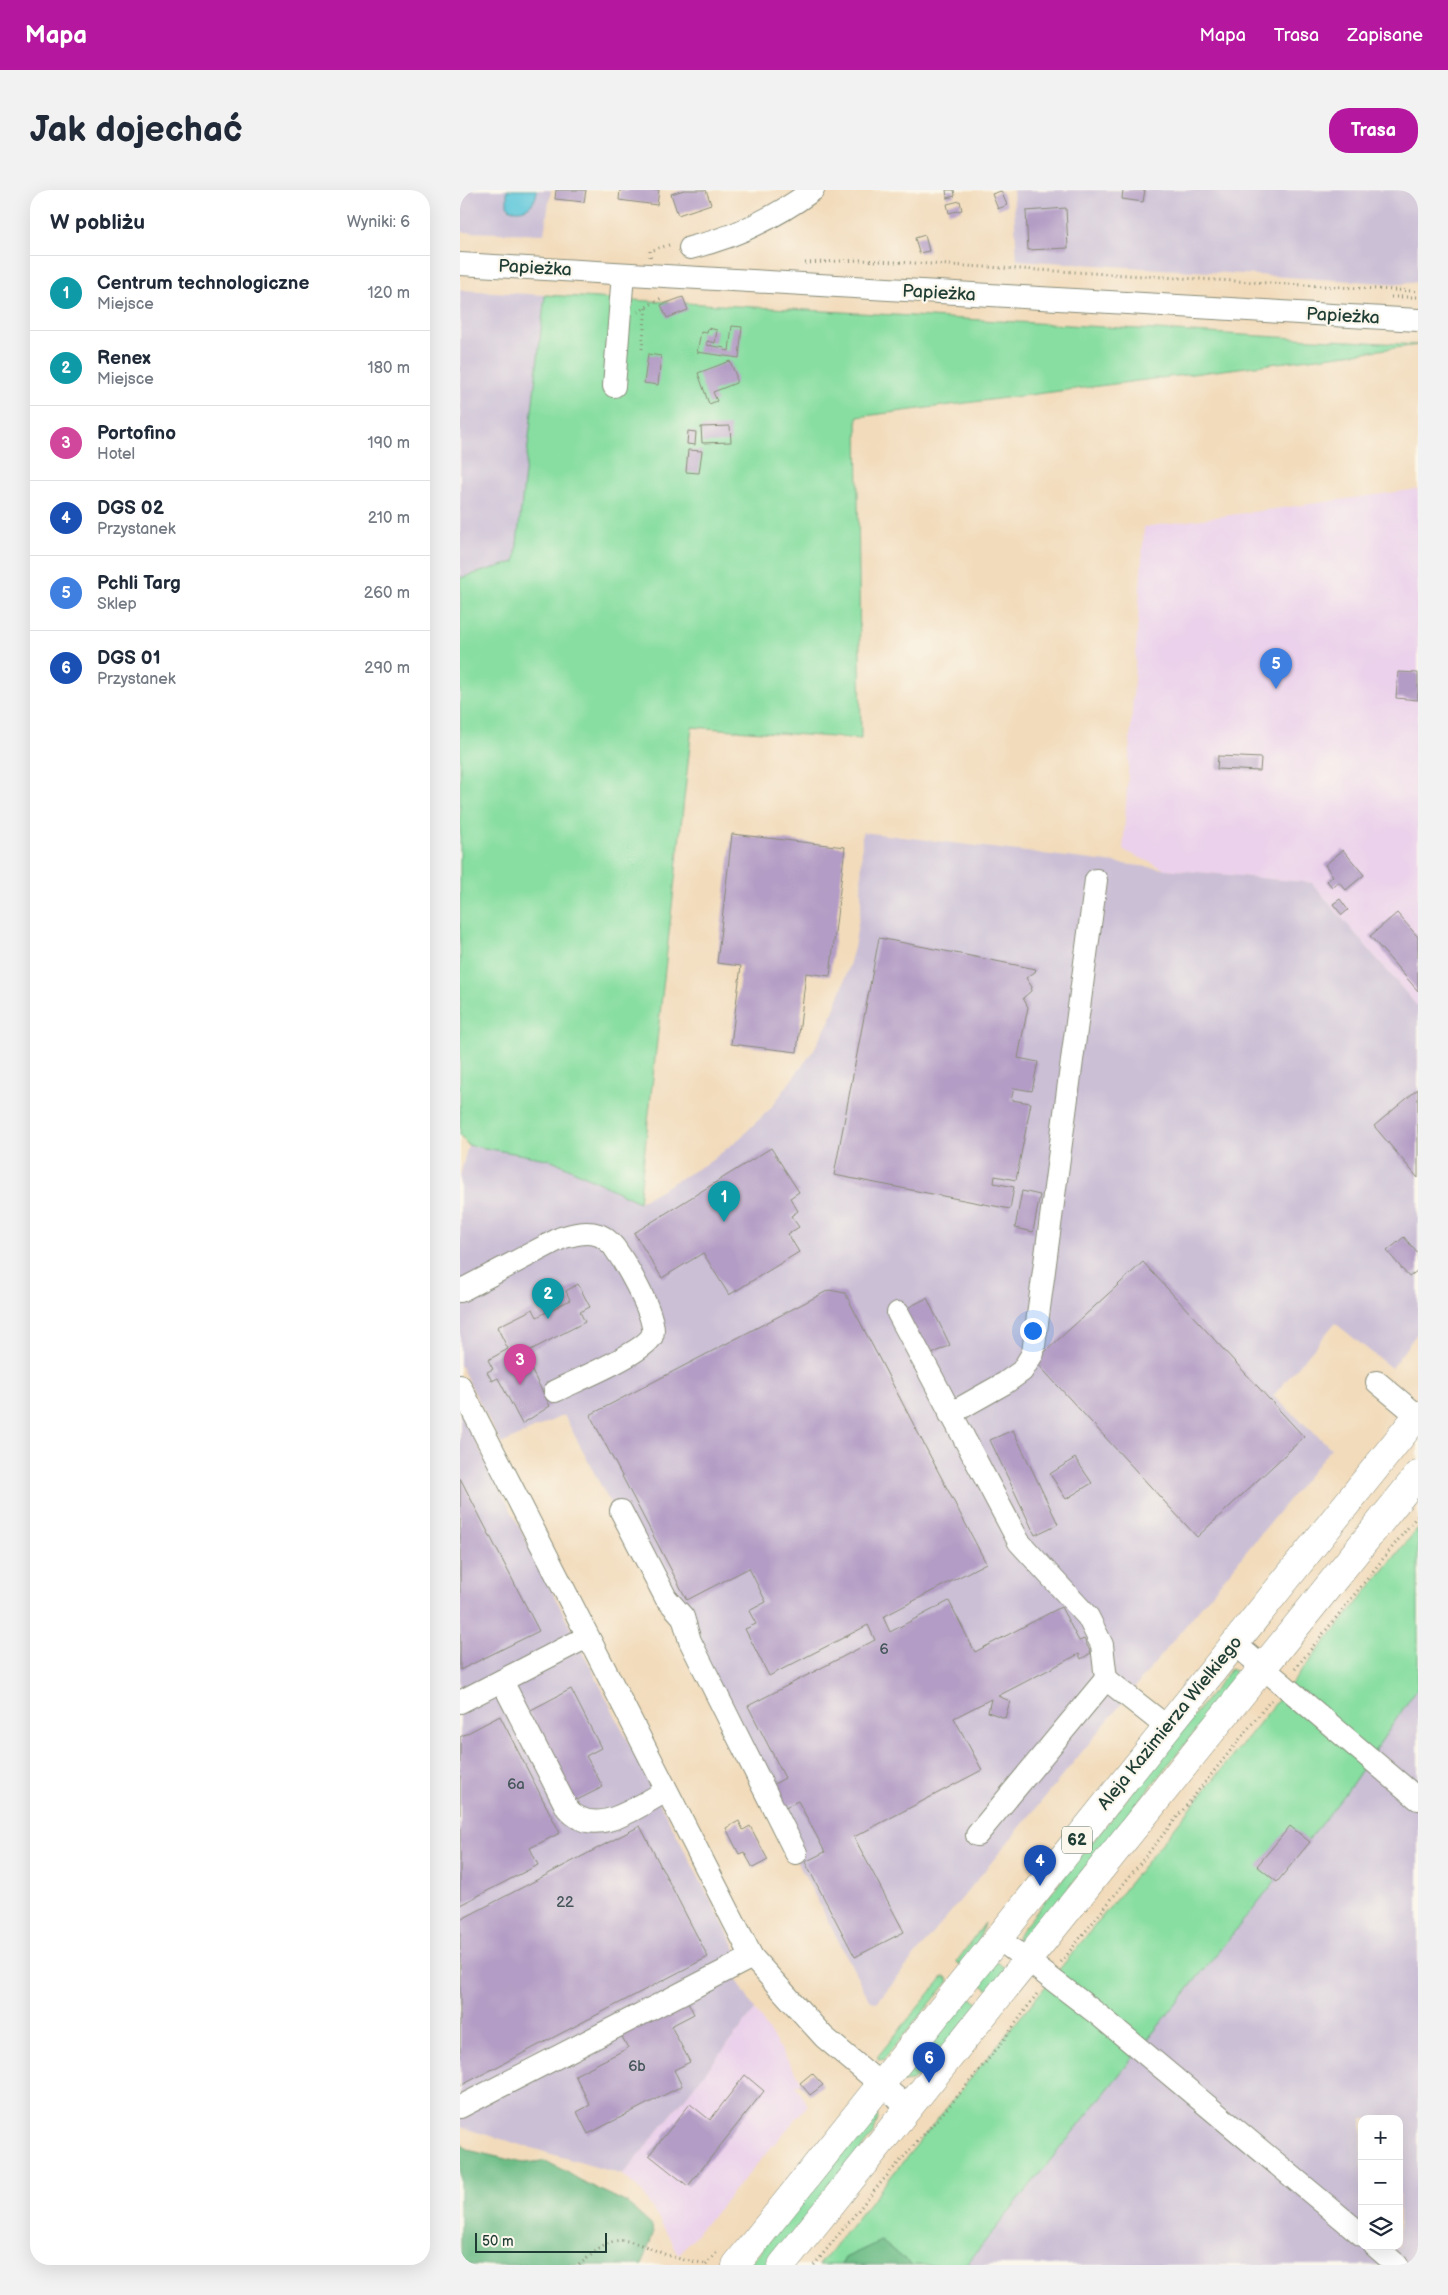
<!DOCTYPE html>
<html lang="pl">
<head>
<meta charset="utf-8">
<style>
  body { margin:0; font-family:"Balsamiq Sans",sans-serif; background:#f2f2f3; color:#1f2937 }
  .controls { position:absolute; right:15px; bottom:15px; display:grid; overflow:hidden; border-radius:10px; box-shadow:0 5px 20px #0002 }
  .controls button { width:45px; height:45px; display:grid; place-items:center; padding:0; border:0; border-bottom:1px solid #e0e1e3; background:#fff; color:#1f2937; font:25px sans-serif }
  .scale { position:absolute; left:15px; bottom:12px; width:132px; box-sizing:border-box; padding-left:5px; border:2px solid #1f3d34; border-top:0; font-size:14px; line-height:18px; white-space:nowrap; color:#1f3d34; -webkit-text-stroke:4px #fbf7ec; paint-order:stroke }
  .you { position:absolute; left:572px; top:1140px; width:18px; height:18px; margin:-12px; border:4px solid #fff; border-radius:50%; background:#1a73e8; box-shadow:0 0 0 8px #1a73e833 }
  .badge { display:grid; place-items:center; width:32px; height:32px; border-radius:50%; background:#b5179e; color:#fff; font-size:16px; font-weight:700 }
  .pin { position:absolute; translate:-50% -41px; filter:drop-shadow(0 1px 2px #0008) }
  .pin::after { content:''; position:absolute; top:26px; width:18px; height:15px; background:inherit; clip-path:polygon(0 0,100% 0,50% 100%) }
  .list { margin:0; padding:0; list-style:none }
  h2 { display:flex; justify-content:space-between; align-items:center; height:65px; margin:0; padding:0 20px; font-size:21px }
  h2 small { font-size:16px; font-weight:400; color:#747a83 }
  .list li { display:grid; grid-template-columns:32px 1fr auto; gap:15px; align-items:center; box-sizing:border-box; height:75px; padding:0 20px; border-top:1px solid #e0e1e3 }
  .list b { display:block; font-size:19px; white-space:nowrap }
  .list p { margin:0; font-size:16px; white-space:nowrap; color:#747a83 }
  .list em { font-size:16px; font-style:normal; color:#747a83 }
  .icon { flex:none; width:28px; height:28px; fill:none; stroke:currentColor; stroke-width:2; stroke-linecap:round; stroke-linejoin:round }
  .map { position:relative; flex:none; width:958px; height:2075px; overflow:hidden; border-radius:20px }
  header { display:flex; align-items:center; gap:30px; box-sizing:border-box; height:70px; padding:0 25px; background:#b5179e; color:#fff }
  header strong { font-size:24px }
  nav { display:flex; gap:28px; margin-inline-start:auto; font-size:18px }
  .intro { display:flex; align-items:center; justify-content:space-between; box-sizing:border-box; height:120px; padding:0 30px }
  h1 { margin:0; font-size:35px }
  .button { padding:12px 22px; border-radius:20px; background:#b5179e; color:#fff; font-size:18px; font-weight:700 }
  main { display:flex; gap:30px; padding:0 30px }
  aside { flex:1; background:#fff; border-radius:20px; box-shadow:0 5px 20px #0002 }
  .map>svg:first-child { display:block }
  .built { fill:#ebd1eb }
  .industrial { fill:#cbbfd5; fill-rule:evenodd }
  .green { fill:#88dea1; stroke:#548e6a }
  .forest { fill:#6ebd87; stroke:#467d5e }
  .water { fill:#5ec7da; stroke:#3e8287 }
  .building { fill:#b39cc5 }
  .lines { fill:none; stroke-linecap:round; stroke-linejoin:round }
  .minor-casing { stroke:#888c78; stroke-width:24 }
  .major-casing { stroke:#888c78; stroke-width:29 }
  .path { stroke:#888c78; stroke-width:3; stroke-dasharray:1 4; stroke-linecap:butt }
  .minor { stroke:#fff; stroke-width:22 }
  .major { stroke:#fff; stroke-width:28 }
  .labels { text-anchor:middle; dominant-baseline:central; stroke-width:4.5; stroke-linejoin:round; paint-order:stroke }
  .number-label { font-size:15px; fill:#445558 }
  .shield { fill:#fbf7ec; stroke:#61756b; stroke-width:1 }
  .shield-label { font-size:16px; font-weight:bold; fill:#1f3d34 }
  .street-label { font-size:18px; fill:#1f3d34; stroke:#fbf7ec }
</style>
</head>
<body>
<header>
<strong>Mapa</strong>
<nav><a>Mapa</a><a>Trasa</a><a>Zapisane</a></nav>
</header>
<div class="intro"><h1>Jak dojechać</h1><a class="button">Trasa</a></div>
<main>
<aside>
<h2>W pobliżu<small>Wyniki: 6</small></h2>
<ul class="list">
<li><span class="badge" style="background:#0f9aa8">1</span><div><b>Centrum technologiczne</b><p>Miejsce</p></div><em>120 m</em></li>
<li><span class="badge" style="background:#0f9aa8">2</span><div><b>Renex</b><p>Miejsce</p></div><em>180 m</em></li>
<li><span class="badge" style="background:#d1479c">3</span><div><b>Portofino</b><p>Hotel</p></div><em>190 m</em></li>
<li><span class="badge" style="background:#1a4fb4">4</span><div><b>DGS 02</b><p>Przystanek</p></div><em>210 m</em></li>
<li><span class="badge" style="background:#3f7fe0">5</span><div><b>Pchli Targ</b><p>Sklep</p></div><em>260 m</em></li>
<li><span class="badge" style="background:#1a4fb4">6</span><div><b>DGS 01</b><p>Przystanek</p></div><em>290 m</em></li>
</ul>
</aside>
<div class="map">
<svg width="958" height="2075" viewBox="0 0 958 2075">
  <rect width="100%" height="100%" fill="#fbf7ec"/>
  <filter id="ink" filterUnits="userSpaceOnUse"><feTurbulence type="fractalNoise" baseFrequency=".02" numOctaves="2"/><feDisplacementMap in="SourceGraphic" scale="10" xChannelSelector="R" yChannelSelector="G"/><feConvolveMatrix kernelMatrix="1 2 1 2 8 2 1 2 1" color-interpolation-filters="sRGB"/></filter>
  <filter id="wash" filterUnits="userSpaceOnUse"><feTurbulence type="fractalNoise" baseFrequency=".0096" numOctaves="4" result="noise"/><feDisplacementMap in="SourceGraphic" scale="20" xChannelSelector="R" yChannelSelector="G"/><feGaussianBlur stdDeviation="1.12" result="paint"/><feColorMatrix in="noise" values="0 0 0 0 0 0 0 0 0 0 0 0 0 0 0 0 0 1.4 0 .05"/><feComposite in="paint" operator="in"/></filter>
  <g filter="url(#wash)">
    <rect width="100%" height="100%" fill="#f2dbbb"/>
    <g class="built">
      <polygon points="958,299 958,817 852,693 705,679 663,660 684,337"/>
      <polygon points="295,1820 342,1892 336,1896 348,1915 219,2064 183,2003 163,1985"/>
    </g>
    <g class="industrial">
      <polygon points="0,0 91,0 84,44 0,42"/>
      <polygon points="553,0 958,0 958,92 941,94 557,70"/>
      <polygon points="0,100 85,105 55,373 0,388"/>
      <polygon points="402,642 705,679 852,693 958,817 958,1142 931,1178 875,1133 813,1206 871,1258 417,1812 410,1811 104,1225 41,1254 0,1175 0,986 8,955 92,970 179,1012 251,971 280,948 310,919 353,861 370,830 383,796 394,758 401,715"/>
      <polygon points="0,1220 192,1598 285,1776 274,1785 295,1820 163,1985 0,1937"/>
      <path d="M958 1497V2075H506L886 1603ZM902 1929H939V2056H902Z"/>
    </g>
    <g class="green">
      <polygon points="85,105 958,155 397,227 401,549 232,537 179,1012 92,970 8,955 0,945 0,388 55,372"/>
      <polygon points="958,1338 958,1497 886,1603 506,2075 452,2075 421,2051 385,2068 381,2075 359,2075"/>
      <polygon points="771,1479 778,1483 778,1488 564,1754 558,1751 557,1746"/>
      <polygon points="525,1733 515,1760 501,1775 499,1775 497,1771"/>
      <polygon points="537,1772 546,1779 530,1801 517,1792 529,1777"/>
      <polygon points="483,1787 486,1787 489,1791 423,1870 418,1869 418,1866"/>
      <polygon points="507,1805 519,1814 464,1882 452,1891 440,1892"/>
      <polygon points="416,1921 418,1929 413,1944 309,2075 289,2075"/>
    </g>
    <g class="forest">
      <polygon points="0,1953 8,1960 63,1973 84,1971 100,1978 120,1990 167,2013 192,2036 193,2044 182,2075 0,2075"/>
      <polygon points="421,2051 452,2075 381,2075 385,2068"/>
    </g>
    <path class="water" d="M47 0H77C76 15 65 23 50 19L47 15Z"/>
    <g id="blocks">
      <g class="building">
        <polygon points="96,0 126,0 124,12 95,9"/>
        <polygon points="160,0 199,0 197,15 159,10"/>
        <polygon points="224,0 246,0 251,14 218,25 211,4"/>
        <polygon points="486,0 494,0 495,6 487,8"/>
        <polygon points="663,0 685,0 683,12 662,9"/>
        <polygon points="541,1 547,15 538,19 532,4"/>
        <polygon points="500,11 502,20 489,23 487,14"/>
        <polygon points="606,18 608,58 568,60 566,21"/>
        <polygon points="465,45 469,61 459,63 455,48"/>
        <polygon points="223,107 228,120 207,128 201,115"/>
        <polygon points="272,136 282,137 279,168 237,162 241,142 247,143 248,138 257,140 255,153 247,151 247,155 265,158 264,160 269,161"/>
        <polygon points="188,164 201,166 198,195 184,193"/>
        <polygon points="270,171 276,186 276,193 253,202 257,211 249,214 238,183"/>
        <polygon points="270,236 271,252 242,253 241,237"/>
        <polygon points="228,241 236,242 235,255 227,254"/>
        <polygon points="228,260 242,261 239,283 226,282"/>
        <polygon points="938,482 958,483 958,510 936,508"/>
        <polygon points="758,566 801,568 800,581 757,579"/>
        <polygon points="272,644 385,657 370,786 346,783 337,862 271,854 281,776 257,773"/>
        <polygon points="883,660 904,685 886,700 879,692 872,697 867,691 873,686 865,675"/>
        <polygon points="880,709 888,720 882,725 873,714"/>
        <polygon points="937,723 958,747 958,801 910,746"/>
        <polygon points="419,748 576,779 575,782 566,788 572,797 571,801 563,808 568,817 558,868 578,872 572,901 554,898 551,910 571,913 556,990 535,986 534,993 554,997 550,1019 374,985"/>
        <polygon points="958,899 958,988 914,936"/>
        <polygon points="311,958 339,1002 330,1008 338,1021 331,1026 339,1037 328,1044 339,1062 269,1105 243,1063 202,1088 174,1043"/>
        <polygon points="562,1001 580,1005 573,1042 555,1038"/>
        <polygon points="944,1047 958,1064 958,1080 949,1087 927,1061"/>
        <polygon points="683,1072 844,1247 737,1347 575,1171"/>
        <polygon points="118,1094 130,1117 120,1122 125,1132 63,1164 90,1216 62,1234 38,1188 32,1191 27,1182 33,1179 28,1170 48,1159 37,1137 73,1119 77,1127 110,1110 106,1101"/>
        <polygon points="369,1100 385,1103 526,1373 423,1427 430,1442 489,1411 515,1462 601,1417 619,1451 624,1449 631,1463 621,1469 619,1464 538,1506 550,1511 545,1528 528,1522 531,1509 494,1528 522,1580 394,1647 444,1742 395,1767 345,1672 365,1662 338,1611 321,1619 309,1597 325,1588 288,1516 415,1450 408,1435 309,1486 285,1439 296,1434 289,1421 306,1412 289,1378 227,1410 130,1225"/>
        <polygon points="467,1108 490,1155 466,1167 443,1120"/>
        <polygon points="553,1240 598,1334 575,1345 530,1250"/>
        <polygon points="615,1268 632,1293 606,1309 590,1284"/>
        <polygon points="0,1288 79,1441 0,1480"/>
        <polygon points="111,1499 141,1558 126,1566 143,1597 115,1611 69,1521"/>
        <polygon points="40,1526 100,1643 70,1658 78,1675 0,1715 0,1547"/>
        <polygon points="279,1631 283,1640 290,1636 308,1670 293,1678 284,1662 279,1664 266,1638"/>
        <polygon points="180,1636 248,1767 0,1896 0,1730"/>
        <polygon points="830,1636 850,1652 817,1692 797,1676"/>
        <polygon points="227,1810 234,1824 211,1836 230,1872 214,1880 222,1896 128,1944 117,1922 130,1915 115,1885 168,1858 161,1845"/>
        <polygon points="352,1883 363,1895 350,1905 340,1893"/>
        <polygon points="285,1885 304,1901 228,1996 189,1965 230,1914 250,1930"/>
      </g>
    </g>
  </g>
  <g filter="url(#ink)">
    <use href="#blocks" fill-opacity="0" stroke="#888c78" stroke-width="1"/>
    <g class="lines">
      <defs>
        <g id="minor">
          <path d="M230 58C276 47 315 28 353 0"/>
          <polyline points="0,74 958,130"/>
          <polyline points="154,196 163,84"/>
          <path d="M0 1101 101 1048C114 1044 126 1041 139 1045 144 1047 151 1053 154 1057 164 1071 200 1131 192 1146 182 1164 115 1191 95 1201"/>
          <polyline points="438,1123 559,1352 628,1427 642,1455 646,1489 517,1645"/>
          <polyline points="917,1192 958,1226"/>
          <polyline points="0,1196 292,1767 364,1847 449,1918"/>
          <polyline points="490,1224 545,1193 562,1181 573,1163 636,690"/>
          <polyline points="161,1321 206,1408 223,1427 230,1451 336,1663"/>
          <polyline points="774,1453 958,1609"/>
          <polyline points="646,1489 707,1537"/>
          <path d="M42 1491 107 1618C134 1651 178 1616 206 1601"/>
          <polyline points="0,1512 127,1447"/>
          <polyline points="538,1748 640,1826 902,2045"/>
          <polyline points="0,1917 292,1767"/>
          <polyline points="915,2056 937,2075"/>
        </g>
        <g id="major">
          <polyline points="276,2075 958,1225"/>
          <polyline points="322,2075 958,1285"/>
        </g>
      </defs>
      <use href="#minor" class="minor-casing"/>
      <use href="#major" class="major-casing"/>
      <g class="path">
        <polyline points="190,67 190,61 212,54"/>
        <polyline points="345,73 400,70 952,101 958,100"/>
        <polyline points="931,107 958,107"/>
        <polyline points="178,122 203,107"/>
        <polyline points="182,159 186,118"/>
        <polyline points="835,1479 958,1325"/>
        <polyline points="601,1772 811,1510"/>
        <path d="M119 2075C156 2044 157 2045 202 2063 215 2069 232 2071 247 2074"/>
        <polyline points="246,2075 257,2062"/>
        <polyline points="354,2075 418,1996 491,1914 540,1855 579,1801"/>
      </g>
      <use href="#minor" class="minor"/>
      <use href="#major" class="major"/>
    </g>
  </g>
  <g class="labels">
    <g class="number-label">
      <text x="424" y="1459">6</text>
      <text x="56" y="1594">6a</text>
      <text x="105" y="1712">22</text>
      <text x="177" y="1876">6b</text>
    </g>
    <rect class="shield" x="602" y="1636.5" width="30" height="27" rx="4"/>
    <g class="shield-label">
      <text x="617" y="1650">62</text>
    </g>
    <g class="street-label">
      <text transform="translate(75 78) rotate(3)">Papieżka</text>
      <text transform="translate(479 103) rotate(3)">Papieżka</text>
      <text transform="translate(883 126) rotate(3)">Papieżka</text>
      <text transform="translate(710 1533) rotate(-51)">Aleja Kazimierza Wielkiego</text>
    </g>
  </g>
</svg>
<div class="controls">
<button>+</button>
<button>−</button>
<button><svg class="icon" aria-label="layers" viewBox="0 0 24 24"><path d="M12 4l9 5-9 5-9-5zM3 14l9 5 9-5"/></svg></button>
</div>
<div class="scale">50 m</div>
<div class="you"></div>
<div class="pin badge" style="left:264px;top:1032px;background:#0f9aa8">1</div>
<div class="pin badge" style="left:88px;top:1129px;background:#0f9aa8">2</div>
<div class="pin badge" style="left:60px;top:1195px;background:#d1479c">3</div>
<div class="pin badge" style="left:580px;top:1696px;background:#1a4fb4">4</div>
<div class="pin badge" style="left:816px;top:499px;background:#3f7fe0">5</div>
<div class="pin badge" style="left:469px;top:1893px;background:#1a4fb4">6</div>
</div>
</main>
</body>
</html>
